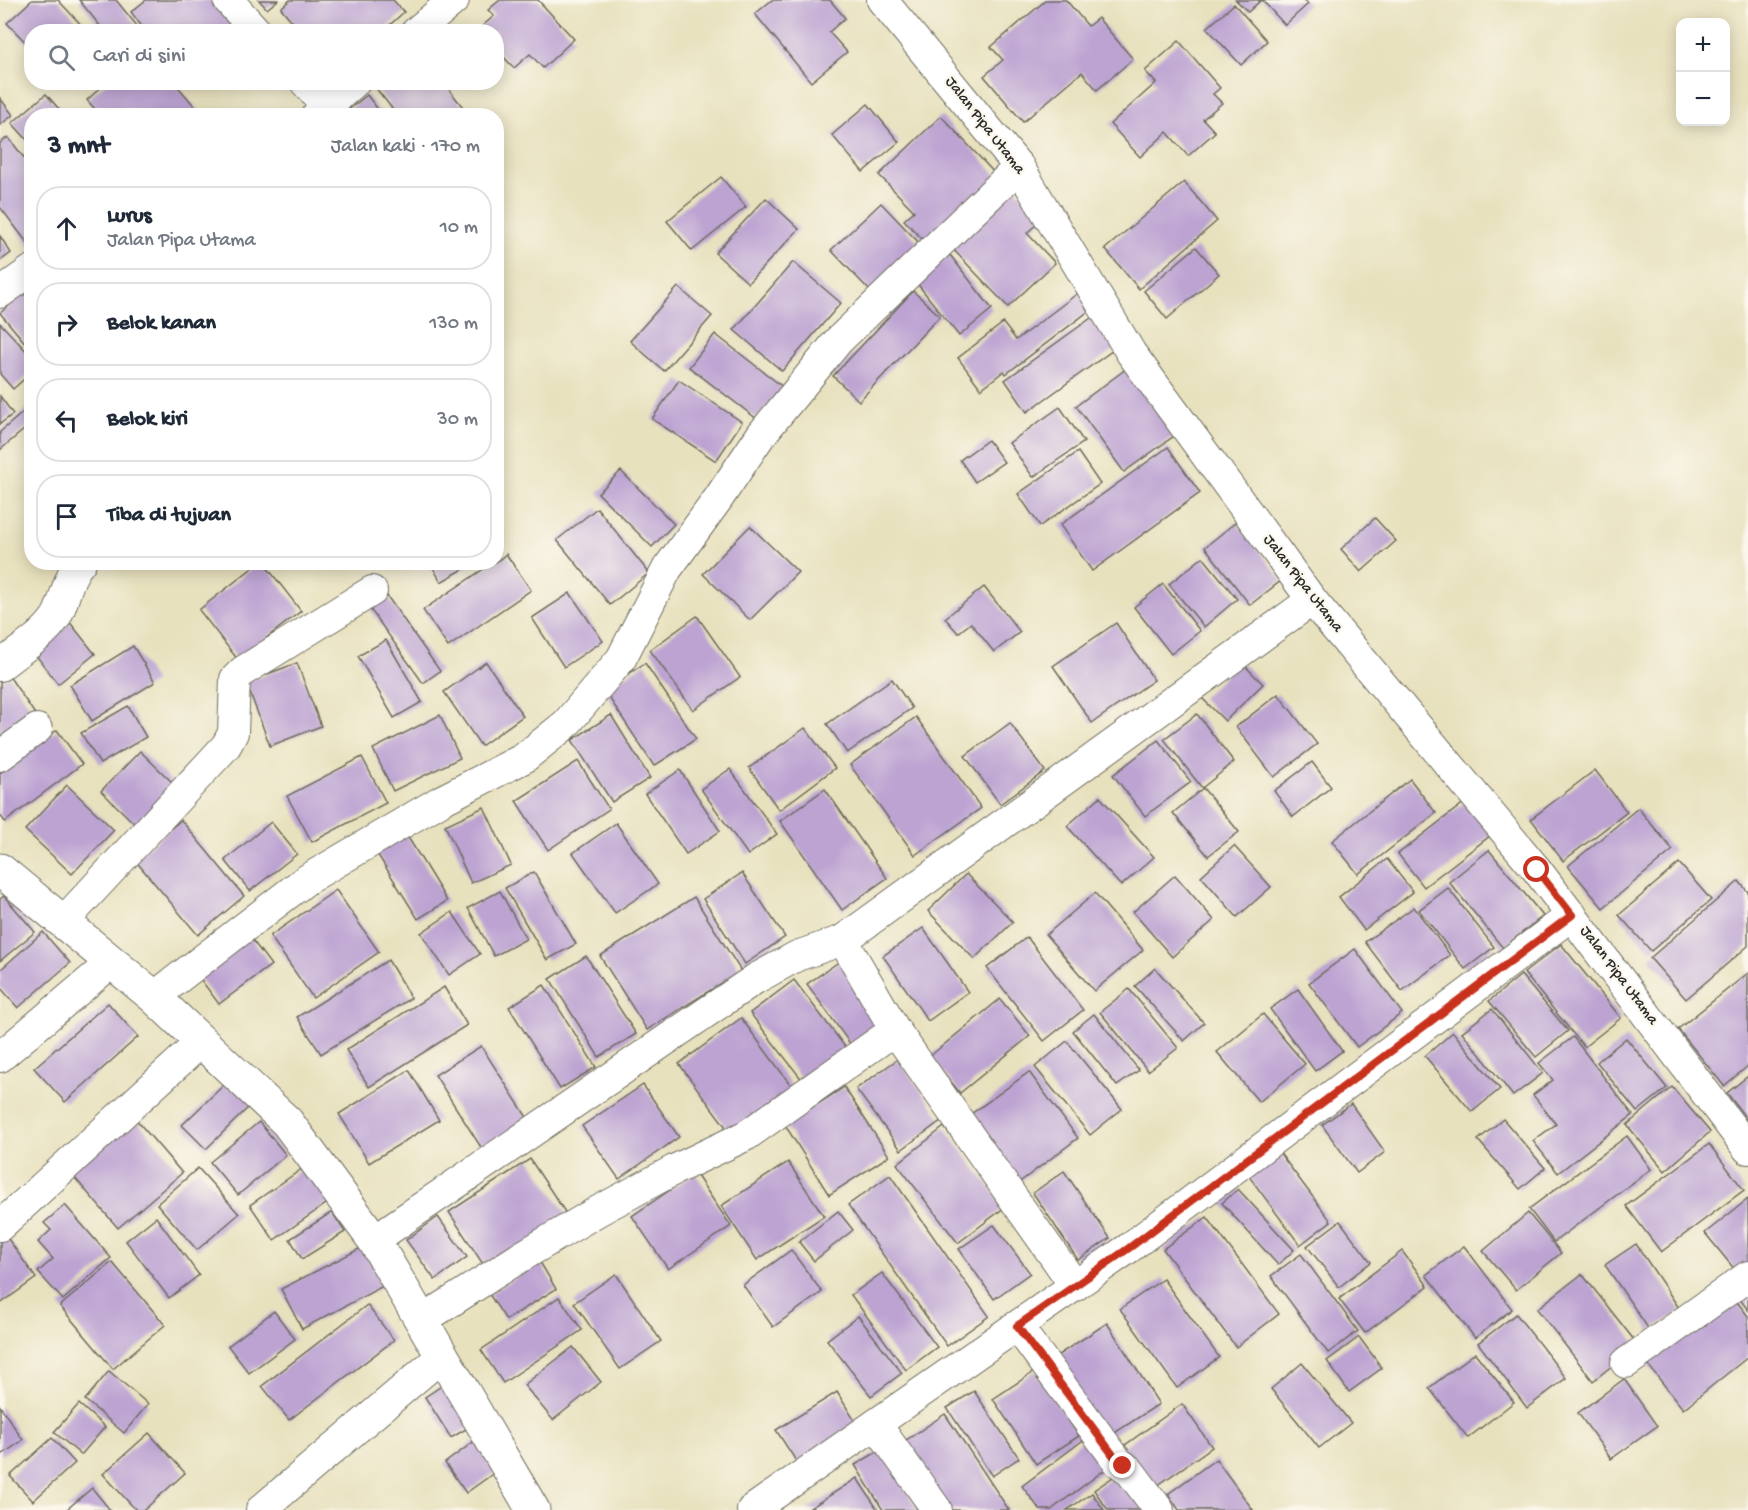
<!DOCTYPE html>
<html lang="id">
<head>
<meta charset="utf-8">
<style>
  body { margin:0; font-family:"Gochi Hand",sans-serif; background:#f2f2f3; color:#1f2937 }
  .controls { position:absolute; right:18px; top:18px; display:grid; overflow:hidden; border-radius:12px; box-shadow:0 3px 15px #0003 }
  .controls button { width:54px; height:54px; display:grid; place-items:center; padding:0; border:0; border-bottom:2px solid #e0e1e3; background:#fff; color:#1f2937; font:30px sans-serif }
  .stop { position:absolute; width:18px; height:18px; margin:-14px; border:4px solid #c8321e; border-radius:50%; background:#fff }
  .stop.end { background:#c8321e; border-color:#fff; box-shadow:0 2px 6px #0008 }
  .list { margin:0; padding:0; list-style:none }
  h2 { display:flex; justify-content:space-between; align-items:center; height:78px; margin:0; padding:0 24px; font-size:26px }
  h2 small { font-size:20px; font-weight:400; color:#747a83 }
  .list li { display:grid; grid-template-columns:39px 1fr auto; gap:18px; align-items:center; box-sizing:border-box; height:84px; margin:0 12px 12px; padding:0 12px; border:2px solid #e0e1e3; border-radius:24px }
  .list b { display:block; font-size:22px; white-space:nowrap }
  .list p { margin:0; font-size:20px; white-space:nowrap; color:#747a83 }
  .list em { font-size:20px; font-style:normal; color:#747a83 }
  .icon { flex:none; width:33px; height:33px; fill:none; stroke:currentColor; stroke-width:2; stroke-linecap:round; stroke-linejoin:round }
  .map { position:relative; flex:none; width:1748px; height:1510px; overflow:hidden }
  .search { position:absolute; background:#fff; box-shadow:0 3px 15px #0003; left:24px; top:24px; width:480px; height:66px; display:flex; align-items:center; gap:15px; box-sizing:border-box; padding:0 21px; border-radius:24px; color:#747a83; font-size:22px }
  .panel { position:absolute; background:#fff; box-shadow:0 3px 15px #0003; left:24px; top:108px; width:480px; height:462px; border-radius:24px }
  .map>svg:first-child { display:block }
  .building { fill:#bca3d2 }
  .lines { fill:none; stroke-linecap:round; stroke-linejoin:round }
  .minor-casing { stroke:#6d6b5e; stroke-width:32 }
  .tertiary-casing { stroke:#6d6b5e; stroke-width:35 }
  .minor { stroke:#fff; stroke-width:30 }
  .tertiary { stroke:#fff; stroke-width:33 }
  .route { stroke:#c8321e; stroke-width:8 }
  .labels { text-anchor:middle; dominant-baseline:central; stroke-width:4.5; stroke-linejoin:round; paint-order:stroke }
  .street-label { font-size:16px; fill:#2b2b2b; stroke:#fbf7ec }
</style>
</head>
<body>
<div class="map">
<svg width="1748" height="1510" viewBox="0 0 1748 1510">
  <rect width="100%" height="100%" fill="#fbf7ec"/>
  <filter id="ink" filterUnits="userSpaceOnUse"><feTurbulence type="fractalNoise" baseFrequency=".0167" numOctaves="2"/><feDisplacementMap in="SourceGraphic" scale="12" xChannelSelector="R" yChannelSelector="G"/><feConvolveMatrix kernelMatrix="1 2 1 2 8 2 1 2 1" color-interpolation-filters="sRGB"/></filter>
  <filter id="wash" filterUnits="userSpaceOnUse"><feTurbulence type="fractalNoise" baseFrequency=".008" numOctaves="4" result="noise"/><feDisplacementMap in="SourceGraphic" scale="24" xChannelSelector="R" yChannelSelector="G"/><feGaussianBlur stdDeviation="1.35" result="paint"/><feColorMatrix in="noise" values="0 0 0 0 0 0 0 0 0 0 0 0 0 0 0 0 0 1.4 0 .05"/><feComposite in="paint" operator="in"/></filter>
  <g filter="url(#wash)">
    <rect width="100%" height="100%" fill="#e8e1be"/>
    <g id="blocks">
      <g class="building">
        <polygon points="32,0 58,0 85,29 82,32 32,32 32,49 7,23"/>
        <polygon points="79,0 116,0 142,32 105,32"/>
        <polygon points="146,0 220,0 245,32 146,32 131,12"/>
        <polygon points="259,0 278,0 267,9"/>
        <polygon points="290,0 393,0 404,12 382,32 301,32 281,8"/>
        <polygon points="500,0 538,0 574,39 543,68 530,54 514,68 496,49 496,32 481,32 479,29 494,16 488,10"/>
        <polygon points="772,0 830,0 845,18 829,32 847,52 811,82 755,14"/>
        <polygon points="1046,0 1066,0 1088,26 1098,18 1133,59 1097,90 1082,72 1023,122 984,76 1003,60 991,47"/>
        <polygon points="1236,0 1261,0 1248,12"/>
        <polygon points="1262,0 1305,0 1308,4 1285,25"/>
        <polygon points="1234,4 1267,41 1241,65 1207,28"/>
        <polygon points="1179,41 1220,88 1213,94 1222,103 1203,119 1215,132 1188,156 1167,132 1140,157 1110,124 1156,83 1145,71"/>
        <polygon points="107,82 174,82 203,116 101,116 87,100"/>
        <polygon points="380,82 443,82 470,116 398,116 375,87"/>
        <polygon points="46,94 65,116 32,116 32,145 12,123"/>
        <polygon points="367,95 383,116 341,116"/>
        <polygon points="0,98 13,115 0,125"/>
        <polygon points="868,104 899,142 863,172 832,135"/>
        <polygon points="941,116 1000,179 930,247 904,220 914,211 879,175"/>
        <polygon points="8,137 32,168 32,249 0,207 0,143"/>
        <polygon points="721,177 746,207 692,251 667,221"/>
        <polygon points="1184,182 1217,221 1139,289 1105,249"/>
        <polygon points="1012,185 1043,218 1027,233 1055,263 1008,307 949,245"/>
        <polygon points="766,198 799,229 748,283 715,253"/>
        <polygon points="881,203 923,247 873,294 831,250"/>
        <polygon points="0,236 11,253 0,261"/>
        <polygon points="1196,247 1219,274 1167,319 1144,291"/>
        <polygon points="950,255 992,309 959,336 916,282"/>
        <polygon points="793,262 841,303 782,371 734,330"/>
        <polygon points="32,286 32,351 0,313"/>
        <polygon points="678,287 712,316 664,371 630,341"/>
        <polygon points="1086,287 1098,304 1006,374 1004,371 981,389 958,358 1003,323 1016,340"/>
        <polygon points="913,291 940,316 859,401 833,376"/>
        <polygon points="1098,313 1120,345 1027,412 1005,380"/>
        <polygon points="0,323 32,357 32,372 13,389 0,374"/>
        <polygon points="715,334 783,387 757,419 689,367"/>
        <polygon points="1126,369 1174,436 1124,472 1076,406"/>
        <polygon points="679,380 742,422 716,461 652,419"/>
        <polygon points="0,396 13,414 0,424"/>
        <polygon points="1060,407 1084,442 1033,477 1009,443"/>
        <polygon points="27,409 32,414 32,423 0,450 0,432"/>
        <polygon points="988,440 1004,462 975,482 960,460"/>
        <polygon points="1168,447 1200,493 1092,571 1060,525"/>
        <polygon points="1078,452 1100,484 1040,526 1018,494"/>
        <polygon points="621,471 674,524 652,547 598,493"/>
        <polygon points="597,508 649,573 610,605 557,540"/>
        <polygon points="1375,518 1396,541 1361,572 1341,549"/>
        <polygon points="1236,522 1282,580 1250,605 1205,547"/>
        <polygon points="750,526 798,572 750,620 703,574"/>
        <polygon points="506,554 531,590 448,647 423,610 494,562 496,562"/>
        <polygon points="1203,557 1237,599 1204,627 1169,584"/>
        <polygon points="260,562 263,562 301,611 238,660 199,610"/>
        <polygon points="430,562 476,562 441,582"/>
        <polygon points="1163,584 1200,631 1171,654 1134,607"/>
        <polygon points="984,587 1020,632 994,652 971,623 958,633 945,618"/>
        <polygon points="570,593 603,641 564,667 532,618"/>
        <polygon points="387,596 440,671 423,683 370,609"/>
        <polygon points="697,616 740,677 693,710 650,650"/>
        <polygon points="68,620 95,654 58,684 31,649"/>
        <polygon points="1116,623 1154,680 1092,723 1053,666"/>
        <polygon points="386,640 422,702 394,718 358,656"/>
        <polygon points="133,646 155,682 92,721 70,685"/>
        <polygon points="1240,661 1263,684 1225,721 1202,698"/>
        <polygon points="486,662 523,716 481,746 444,692"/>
        <polygon points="297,663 321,726 270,746 246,682"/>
        <polygon points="645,663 696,739 654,766 604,690"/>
        <polygon points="9,676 39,720 0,747 0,682"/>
        <polygon points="892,679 912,708 847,753 827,724"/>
        <polygon points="1278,694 1317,744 1274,777 1236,727"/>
        <polygon points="128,706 146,737 100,764 81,733"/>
        <polygon points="1197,714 1234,762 1202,788 1164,739"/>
        <polygon points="440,715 460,758 393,791 373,749"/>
        <polygon points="611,715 650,778 612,802 572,740"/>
        <polygon points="916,717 981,808 915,855 850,765"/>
        <polygon points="1010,723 1045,771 1000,804 965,756"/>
        <polygon points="805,728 835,768 779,810 749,768"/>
        <polygon points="57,730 82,764 5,822 0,815 0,773"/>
        <polygon points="1158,740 1191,782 1145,816 1113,775"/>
        <polygon points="140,751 177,787 138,827 101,791"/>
        <polygon points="362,757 386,803 312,842 287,796"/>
        <polygon points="578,761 609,809 548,850 516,801"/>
        <polygon points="1312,762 1331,787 1293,817 1274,791"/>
        <polygon points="730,769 777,834 748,855 701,789"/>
        <polygon points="680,770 720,831 686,854 645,794"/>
        <polygon points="1595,770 1627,812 1563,861 1531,819"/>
        <polygon points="1410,779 1436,813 1358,874 1332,841"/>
        <polygon points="67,785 114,830 72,874 25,830"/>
        <polygon points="1203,788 1239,832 1208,856 1173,813"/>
        <polygon points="825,789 887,878 842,910 780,821"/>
        <polygon points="1100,797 1154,857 1121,886 1067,826"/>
        <polygon points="1465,802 1491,835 1424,887 1398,854"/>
        <polygon points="484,807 511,865 471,883 445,825"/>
        <polygon points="1638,808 1673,850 1603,908 1568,866"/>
        <polygon points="181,820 244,896 198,935 134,859"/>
        <polygon points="271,822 297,854 250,891 225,860"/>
        <polygon points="616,823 658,884 615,913 573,853"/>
        <polygon points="403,829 447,901 418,919 373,847"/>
        <polygon points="1234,846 1271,887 1237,917 1201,876"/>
        <polygon points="1489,850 1543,916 1503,948 1449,882"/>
        <polygon points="1387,859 1413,892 1364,930 1339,897"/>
        <polygon points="1679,863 1711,900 1651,951 1619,915"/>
        <polygon points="534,872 576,944 547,960 505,888"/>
        <polygon points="742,873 785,937 745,964 703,899"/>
        <polygon points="966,874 1013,922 974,959 928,911"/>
        <polygon points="1175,875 1214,920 1172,957 1133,912"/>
        <polygon points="1739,881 1748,892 1748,946 1686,999 1650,958"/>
        <polygon points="1448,888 1494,947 1465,969 1419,910"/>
        <polygon points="336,890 379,952 313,998 270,936"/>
        <polygon points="500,891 526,939 494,956 468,908"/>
        <polygon points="1095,893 1143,950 1094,991 1046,935"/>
        <polygon points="4,896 35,932 0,961 0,899"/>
        <polygon points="694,897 741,971 647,1030 600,956"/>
        <polygon points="1414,907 1450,955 1402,991 1365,942"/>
        <polygon points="452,912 480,954 449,975 421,933"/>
        <polygon points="923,928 968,992 928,1021 883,956"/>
        <polygon points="43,932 70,963 18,1008 0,987 0,970"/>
        <polygon points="250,937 271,965 219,1004 198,976"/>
        <polygon points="1027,937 1083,1010 1044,1041 987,968"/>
        <polygon points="1561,944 1621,1018 1584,1047 1524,973"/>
        <polygon points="1355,949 1402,1013 1357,1047 1309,983"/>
        <polygon points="586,956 636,1034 599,1057 550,979"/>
        <polygon points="843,959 887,1019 851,1045 807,984"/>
        <polygon points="388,960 411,998 321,1054 297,1017"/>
        <polygon points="1155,968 1204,1023 1184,1041 1135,986"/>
        <polygon points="1748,973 1748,1066 1724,1086 1678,1029"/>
        <polygon points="1521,975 1568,1031 1536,1057 1489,1001"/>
        <polygon points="794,980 846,1048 803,1081 750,1013"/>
        <polygon points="544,985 596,1067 560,1089 509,1007"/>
        <polygon points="444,987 467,1025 369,1087 346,1050"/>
        <polygon points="1129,989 1178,1048 1148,1071 1100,1012"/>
        <polygon points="1298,989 1342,1051 1315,1071 1270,1009"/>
        <polygon points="1000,999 1030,1036 960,1093 930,1056"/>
        <polygon points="108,1003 138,1037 65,1102 34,1068"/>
        <polygon points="1492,1009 1543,1073 1513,1096 1462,1032"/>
        <polygon points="1094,1014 1139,1070 1117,1086 1073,1031"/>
        <polygon points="1263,1014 1305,1064 1259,1102 1217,1052"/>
        <polygon points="741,1018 796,1092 734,1138 679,1064"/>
        <polygon points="1453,1032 1500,1089 1472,1112 1425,1056"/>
        <polygon points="1573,1037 1633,1115 1558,1173 1533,1141 1556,1124 1533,1095 1553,1080 1539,1063"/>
        <polygon points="1626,1038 1667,1088 1637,1112 1597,1062"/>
        <polygon points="1067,1041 1122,1109 1090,1135 1035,1067"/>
        <polygon points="481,1046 530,1122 484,1152 435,1075"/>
        <polygon points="898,1059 942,1120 901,1150 856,1089"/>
        <polygon points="409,1070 439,1120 369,1163 339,1114"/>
        <polygon points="1029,1072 1078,1138 1017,1184 967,1117"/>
        <polygon points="233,1076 256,1100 206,1149 182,1125"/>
        <polygon points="1748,1076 1748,1121 1727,1093"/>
        <polygon points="643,1085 679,1137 619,1179 582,1126"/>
        <polygon points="844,1087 889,1156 829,1195 785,1125"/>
        <polygon points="1672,1087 1710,1132 1665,1171 1627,1125"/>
        <polygon points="1351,1104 1385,1152 1357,1173 1322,1125"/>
        <polygon points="133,1116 182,1173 118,1228 69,1171"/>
        <polygon points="1503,1119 1545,1168 1520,1189 1478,1140"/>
        <polygon points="259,1122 286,1155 238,1195 210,1162"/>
        <polygon points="944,1127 1005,1207 958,1243 897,1164"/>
        <polygon points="1627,1136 1651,1169 1554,1242 1529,1209"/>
        <polygon points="1709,1144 1744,1190 1661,1252 1626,1206"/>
        <polygon points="1279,1152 1331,1221 1300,1245 1248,1175"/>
        <polygon points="530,1159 571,1221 490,1275 449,1212"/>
        <polygon points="788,1162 824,1216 757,1260 721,1206"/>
        <polygon points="309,1164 333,1199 274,1240 250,1205"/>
        <polygon points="198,1168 239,1214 197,1250 157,1204"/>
        <polygon points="1064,1171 1110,1238 1078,1260 1033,1193"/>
        <polygon points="695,1173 731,1226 668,1269 632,1216"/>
        <polygon points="890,1175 989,1316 947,1346 848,1205"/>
        <polygon points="1238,1189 1294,1250 1278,1265 1222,1203"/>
        <polygon points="1748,1199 1748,1270 1740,1276 1705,1233"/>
        <polygon points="65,1205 111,1258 63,1300 38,1272 53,1259 38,1242 51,1230 44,1223"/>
        <polygon points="838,1211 853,1230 814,1261 799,1242"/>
        <polygon points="332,1212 345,1232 302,1259 290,1239"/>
        <polygon points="1528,1213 1561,1253 1516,1290 1483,1251"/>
        <polygon points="156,1217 199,1275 169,1298 126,1241"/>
        <polygon points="438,1217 467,1257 435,1280 406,1240"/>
        <polygon points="1207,1217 1279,1314 1236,1347 1163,1249"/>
        <polygon points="1340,1221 1371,1262 1339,1287 1307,1246"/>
        <polygon points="994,1225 1030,1273 994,1299 959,1249"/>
        <polygon points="6,1236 36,1278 0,1304 0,1240"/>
        <polygon points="1636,1244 1681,1311 1650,1331 1605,1265"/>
        <polygon points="365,1246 385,1285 302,1329 281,1289"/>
        <polygon points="1464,1246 1512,1309 1475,1338 1426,1275"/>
        <polygon points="791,1250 822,1292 773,1327 743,1285"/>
        <polygon points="1402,1251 1428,1286 1365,1333 1339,1299"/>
        <polygon points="1301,1254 1358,1331 1328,1353 1271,1276"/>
        <polygon points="112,1262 165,1325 113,1369 60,1306"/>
        <polygon points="540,1262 556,1289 506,1320 489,1294"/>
        <polygon points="882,1273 937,1347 906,1370 851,1295"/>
        <polygon points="616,1274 661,1341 620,1369 574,1303"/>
        <polygon points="1582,1274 1638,1345 1593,1381 1537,1309"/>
        <polygon points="1163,1279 1219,1357 1177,1388 1120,1309"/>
        <polygon points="1748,1280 1748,1310 1733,1290"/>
        <polygon points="1731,1294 1748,1316 1748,1357 1683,1409 1645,1361"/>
        <polygon points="559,1297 582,1330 503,1383 481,1350"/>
        <polygon points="367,1305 394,1340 289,1420 262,1386"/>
        <polygon points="274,1311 295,1339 249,1373 228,1346"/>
        <polygon points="1516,1314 1566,1378 1527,1408 1478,1343"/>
        <polygon points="858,1316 902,1373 871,1396 827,1340"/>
        <polygon points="1107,1323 1159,1404 1107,1438 1055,1357"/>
        <polygon points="1359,1337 1382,1368 1349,1392 1327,1361"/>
        <polygon points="573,1347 601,1382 553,1420 524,1385"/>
        <polygon points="1475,1353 1514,1402 1468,1438 1429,1388"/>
        <polygon points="1302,1363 1351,1423 1319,1448 1271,1389"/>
        <polygon points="109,1371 148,1404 124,1433 85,1400"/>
        <polygon points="1035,1371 1079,1436 1036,1464 993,1399"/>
        <polygon points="1624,1379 1657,1426 1611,1459 1578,1413"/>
        <polygon points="449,1381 476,1423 451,1438 425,1397"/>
        <polygon points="974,1391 1019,1458 992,1476 947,1408"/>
        <polygon points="837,1392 858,1426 798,1464 776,1430"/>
        <polygon points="79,1404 105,1427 81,1455 54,1432"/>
        <polygon points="1182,1404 1212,1447 1151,1490 1121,1448"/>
        <polygon points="0,1406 23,1440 0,1456"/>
        <polygon points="945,1414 1009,1510 947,1510 902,1443"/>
        <polygon points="1094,1432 1115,1462 1051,1510 1040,1510 1022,1486"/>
        <polygon points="149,1433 185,1473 144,1510 136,1510 103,1474"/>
        <polygon points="52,1438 75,1463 33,1501 10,1476"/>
        <polygon points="476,1440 498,1470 466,1493 445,1463"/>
        <polygon points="882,1449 918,1510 883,1510 855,1465"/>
        <polygon points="1216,1459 1253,1510 1179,1510 1168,1494"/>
        <polygon points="1125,1469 1153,1510 1108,1510 1094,1490"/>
        <polygon points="857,1478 878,1510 807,1510"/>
        <polygon points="92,1488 110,1510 66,1510"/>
        <polygon points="1092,1493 1104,1510 1067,1510"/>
      </g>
    </g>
  </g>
  <g filter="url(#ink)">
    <use href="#blocks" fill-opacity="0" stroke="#6d6b5e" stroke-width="1.5"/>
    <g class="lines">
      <defs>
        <g id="minor">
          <polyline points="228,0 257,32"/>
          <polyline points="882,0 1019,167 1131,353 1312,600 1537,870 1748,1149"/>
          <polyline points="416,32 454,0"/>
          <polyline points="305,82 327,106"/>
          <polyline points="316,116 355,82"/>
          <polyline points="0,293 32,270"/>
          <path d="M0 666C18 651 43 637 56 617 66 600 66 578 81 562"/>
          <polyline points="0,756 37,729"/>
          <polyline points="63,922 226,746 233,733 235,679 243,671 372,591"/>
          <polyline points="154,997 306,880 442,800 524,758 566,724 621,659 667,569 718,499 761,435 838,341 1019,167"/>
          <polyline points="895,1030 1075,1286"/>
          <polyline points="0,1057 112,962"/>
          <polyline points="0,1226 202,1041"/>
          <polyline points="374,1240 755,979 797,956 843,940 1312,600"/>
          <polyline points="421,1321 519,1258 598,1211 674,1170 747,1135 895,1030 843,940"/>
          <polyline points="1017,1326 1119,1463 1129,1470 1159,1510"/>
          <polyline points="1626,1363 1748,1276"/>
          <polyline points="876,1424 937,1510"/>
          <polyline points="261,1510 442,1356"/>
          <polyline points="752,1510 1129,1248 1572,915"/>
        </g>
        <polyline id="tertiary" points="0,870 154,997 287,1122 374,1240 533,1510"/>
      </defs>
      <use href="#minor" class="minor-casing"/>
      <use href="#tertiary" class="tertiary-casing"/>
      <use href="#minor" class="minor"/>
      <use href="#tertiary" class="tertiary"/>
    </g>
  </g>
  <g class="lines" filter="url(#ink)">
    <polyline class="route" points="1123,1466 1119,1463 1017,1326 1129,1248 1572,915 1537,870"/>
  </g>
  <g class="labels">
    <g class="street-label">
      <text transform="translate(984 126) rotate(52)">Jalan Pipa Utama</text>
      <text transform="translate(1302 584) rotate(52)">Jalan Pipa Utama</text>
      <text transform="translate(1618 976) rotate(53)">Jalan Pipa Utama</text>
    </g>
  </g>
</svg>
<div class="controls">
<button>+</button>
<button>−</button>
</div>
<div class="stop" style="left:1537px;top:870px"></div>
<div class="stop end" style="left:1123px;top:1466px"></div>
<div class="search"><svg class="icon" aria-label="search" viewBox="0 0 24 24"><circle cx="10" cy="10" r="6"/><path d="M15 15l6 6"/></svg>Cari di sini</div>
<section class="panel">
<h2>3 mnt<small>Jalan kaki · 170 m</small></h2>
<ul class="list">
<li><svg class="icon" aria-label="ahead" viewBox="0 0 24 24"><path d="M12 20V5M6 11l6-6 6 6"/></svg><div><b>Lurus</b><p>Jalan Pipa Utama</p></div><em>10 m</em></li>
<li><svg class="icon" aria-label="right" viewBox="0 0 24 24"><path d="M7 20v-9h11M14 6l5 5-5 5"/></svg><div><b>Belok kanan</b></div><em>130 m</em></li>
<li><svg class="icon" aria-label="left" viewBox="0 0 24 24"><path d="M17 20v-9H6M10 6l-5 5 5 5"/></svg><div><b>Belok kiri</b></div><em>30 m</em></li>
<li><svg class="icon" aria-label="arrive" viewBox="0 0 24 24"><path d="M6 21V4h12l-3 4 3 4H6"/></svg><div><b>Tiba di tujuan</b></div></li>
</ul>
</section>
</div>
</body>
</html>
